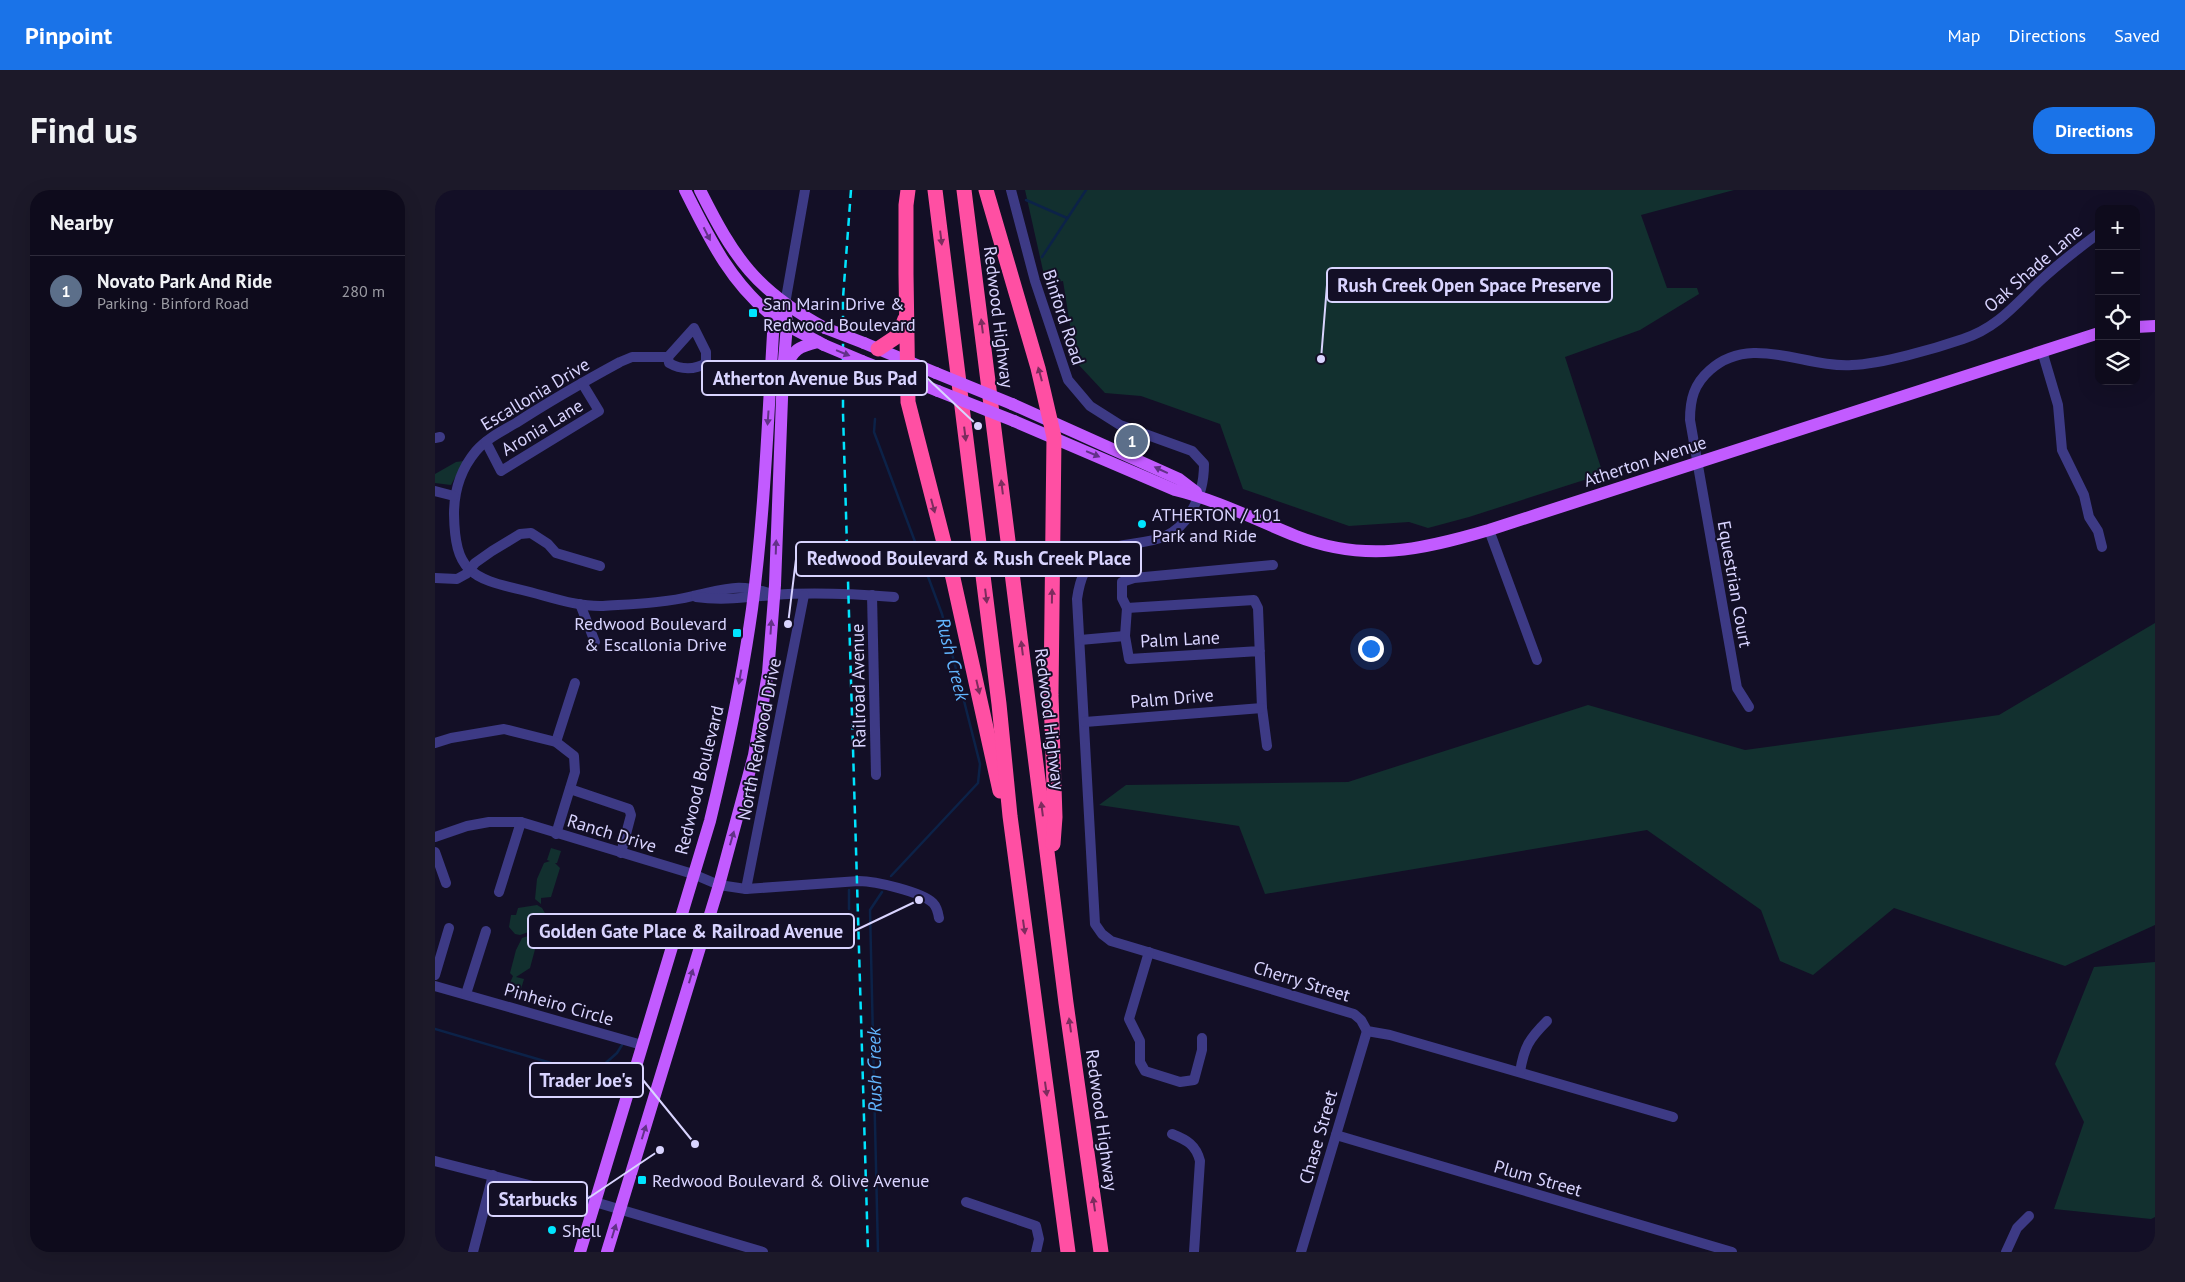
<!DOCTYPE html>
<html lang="en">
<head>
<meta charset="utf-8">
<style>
  body { margin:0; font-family:"PT Sans",sans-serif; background:#1c1929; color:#f1f3f6 }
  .controls { position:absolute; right:15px; top:15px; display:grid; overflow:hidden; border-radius:10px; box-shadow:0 5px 20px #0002 }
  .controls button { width:45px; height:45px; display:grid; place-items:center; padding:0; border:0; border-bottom:1px solid #2e2b3b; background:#0e0b1c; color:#f1f3f6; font:25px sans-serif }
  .you { position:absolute; left:935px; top:458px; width:18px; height:18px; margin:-12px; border:4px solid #fff; border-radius:50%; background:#1a73e8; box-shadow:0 0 0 8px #1a73e833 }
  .badge { display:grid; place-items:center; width:32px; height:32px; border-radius:50%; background:#1a73e8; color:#fff; font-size:16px; font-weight:700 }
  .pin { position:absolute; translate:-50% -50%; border:2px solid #fff; box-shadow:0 1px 5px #0006 }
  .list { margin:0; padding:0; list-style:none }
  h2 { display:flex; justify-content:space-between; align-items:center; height:65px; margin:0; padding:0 20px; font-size:21px }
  h2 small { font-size:16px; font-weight:400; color:#9b9ba3 }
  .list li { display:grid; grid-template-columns:32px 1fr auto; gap:15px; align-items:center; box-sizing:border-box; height:70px; padding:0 20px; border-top:1px solid #2e2b3b }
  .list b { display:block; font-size:19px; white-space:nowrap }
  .list p { margin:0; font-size:16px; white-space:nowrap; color:#9b9ba3 }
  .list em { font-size:16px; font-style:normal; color:#9b9ba3 }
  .icon { flex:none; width:28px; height:28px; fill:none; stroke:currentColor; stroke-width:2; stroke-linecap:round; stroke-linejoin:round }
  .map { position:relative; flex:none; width:1720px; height:1062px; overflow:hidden; border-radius:20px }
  header { display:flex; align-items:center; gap:30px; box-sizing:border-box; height:70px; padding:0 25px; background:#1a73e8; color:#fff }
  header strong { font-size:24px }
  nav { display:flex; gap:28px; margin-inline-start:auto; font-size:18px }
  .intro { display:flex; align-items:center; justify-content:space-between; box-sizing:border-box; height:120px; padding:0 30px }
  h1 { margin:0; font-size:35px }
  .button { padding:12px 22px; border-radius:20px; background:#1a73e8; color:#fff; font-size:18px; font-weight:700 }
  main { display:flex; gap:30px; padding:0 30px }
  aside { flex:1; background:#0e0b1c; border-radius:20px; box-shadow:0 5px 20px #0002 }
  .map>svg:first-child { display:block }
  .green { fill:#12302f }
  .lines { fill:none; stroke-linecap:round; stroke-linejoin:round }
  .stream { stroke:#0c2248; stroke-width:2.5 }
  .minor { stroke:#3d3a85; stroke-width:10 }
  .major { stroke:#c25bff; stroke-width:12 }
  .highway { stroke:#ff4fa3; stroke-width:15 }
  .rail { stroke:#00e5ff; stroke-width:2.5; stroke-dasharray:8 6; stroke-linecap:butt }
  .major-bridge { stroke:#c25bff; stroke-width:12 }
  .oneway { fill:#623188 }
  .oneway2 { fill:#7d2c5e }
  .poi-dot { fill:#00e5ff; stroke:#130f26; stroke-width:2 }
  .labels { text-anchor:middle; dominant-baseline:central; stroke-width:4; stroke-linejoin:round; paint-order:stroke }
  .street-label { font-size:18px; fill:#d9d4ff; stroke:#130f26 }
  .poi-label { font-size:18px; fill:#d9d4ff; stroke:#130f26; text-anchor:start }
  .water-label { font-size:19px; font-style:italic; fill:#62b6ff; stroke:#130f26 }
  .leader { fill:none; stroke:#d9d4ff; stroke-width:2 }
  .callout-dot { fill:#d9d4ff; stroke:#130f26; stroke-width:2 }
  .callout { fill:#130f26; stroke:#d9d4ff; stroke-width:2 }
  .callout-label { font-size:19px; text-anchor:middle; font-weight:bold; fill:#d9d4ff }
</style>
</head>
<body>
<header>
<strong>Pinpoint</strong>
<nav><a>Map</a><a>Directions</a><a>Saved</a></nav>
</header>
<div class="intro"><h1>Find us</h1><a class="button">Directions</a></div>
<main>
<aside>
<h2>Nearby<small></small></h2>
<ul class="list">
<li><span class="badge" style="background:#5c6f8a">1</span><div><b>Novato Park And Ride</b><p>Parking · Binford Road</p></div><em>280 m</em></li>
</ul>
</aside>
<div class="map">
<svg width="1720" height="1062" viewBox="0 0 1720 1062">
  <rect width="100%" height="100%" fill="#130f26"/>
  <g class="green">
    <polygon points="590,0 1299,0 1206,25 1232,98 1262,98 1264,104 1205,140 1130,167 1168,284 1034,327 993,338 974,332 914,336 808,299 785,234 706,206 670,203 641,172 628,91 611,94"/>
    <polygon points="29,271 16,295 0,293 0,284 21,272"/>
    <polygon points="1720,433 1720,735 1630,776 1459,718 1378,785 1345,771 1326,720 1212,640 830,704 804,636 664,615 691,595 913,592 1153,515 1310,560 1564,525"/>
    <polygon points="116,658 126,661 122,673 120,673 125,678 116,707 106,708 106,714 100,709 102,689 109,673 115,671 112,670"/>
    <polygon points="102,715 107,718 111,725 108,737 85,745 80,744 74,737 76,725 81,725 83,718"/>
    <polygon points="99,744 99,748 102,752 95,778 81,787 89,789 84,806 71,802 78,786 75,783 81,760 87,748"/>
    <polygon points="1720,772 1720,1027 1716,1029 1619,1019 1649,932 1620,874 1659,777"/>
  </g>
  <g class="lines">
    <g class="stream">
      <polyline points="591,10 632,28"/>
      <polyline points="607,67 651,0"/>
      <polyline points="440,229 439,242 507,424 545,574 543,593 456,686"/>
      <polyline points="414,700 414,719"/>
      <polyline points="0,839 157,885 182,863 187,855"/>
      <polyline points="443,1062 435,720 447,702"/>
    </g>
    <g class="minor">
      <path d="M576 0 600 91 633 190 655 216 685 235 757 261 769 274C769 293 765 306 756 322 723 380 654 322 642 409L660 734 667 744 676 751 919 824 926 830 932 841 955 845 1238 927"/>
      <polyline points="350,114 370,0"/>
      <polyline points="1607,161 1623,215 1627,260 1649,305 1654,327 1663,341 1667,357"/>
      <path d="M233 167 259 138 271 162V173C260 180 246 180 234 173L233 167H197L185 172C150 191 115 211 81 233 67 241 51 249 41 261 26 279 19 301 19 324 20 381 35 388 87 400 113 406 141 417 168 416 197 414 230 413 258 406 291 399 305 392 339 405"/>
      <polyline points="0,248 5,247"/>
      <polyline points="51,252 66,281 164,221 147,193"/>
      <polyline points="0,301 19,306"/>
      <polyline points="1054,340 1102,470"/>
      <polyline points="0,388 22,389 31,384 40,373 57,361 85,344 96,343 113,354 121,363 165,376"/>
      <polyline points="437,405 441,585"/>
      <path d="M261 407C288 411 313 407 339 405 378 402 420 404 459 407"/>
      <polyline points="145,414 160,452"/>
      <polyline points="692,418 687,408 687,392 699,388 838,375"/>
      <polyline points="645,450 690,446"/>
      <polyline points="825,461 694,469 690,446 692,418 819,410 823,418 827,518 832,556"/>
      <path d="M1314 517 1302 498 1255 230C1255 209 1259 194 1275 180 1316 143 1369 178 1417 175 1446 174 1499 159 1528 149 1562 138 1580 115 1605 91 1623 74 1644 58 1664 43"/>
      <polyline points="650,532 827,518"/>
      <polyline points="121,552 140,493"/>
      <polyline points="0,553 16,548 69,539 121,552 139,566 140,582 121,644"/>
      <polyline points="135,599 194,619 196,625 186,663"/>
      <path d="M0 647 32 636 54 632H86L258 684 284 695 311 699 424 691C440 691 487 702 498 713 502 717 503 722 504 728"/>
      <polyline points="0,662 11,693"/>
      <polyline points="311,699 369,405"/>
      <polyline points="64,702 86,632"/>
      <polyline points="714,762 694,829 705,851 705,872 710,881 745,892 759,890 767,860 767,848"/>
      <polyline points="0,785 14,738"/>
      <polyline points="0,796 207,855"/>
      <polyline points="31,804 51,741"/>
      <path d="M1085 882C1089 857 1094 849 1112 831"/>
      <path d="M737 944C752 950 761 955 765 971L759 1062"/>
      <polyline points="901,945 1297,1062"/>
      <polyline points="0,971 160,1012 328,1062"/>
      <polyline points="531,1012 601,1036 604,1049 601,1062"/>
      <polyline points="38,1062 58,985"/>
      <polyline points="866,1062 932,841"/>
      <polyline points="1571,1062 1582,1038 1594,1026"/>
    </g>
    <g class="major">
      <path d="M250 0C274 48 296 94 339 127 355 138 373 146 389 155"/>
      <path d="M265 0C299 68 321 101 390 138"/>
      <polyline points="1701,137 1720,136"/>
      <polyline points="429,153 501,183"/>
      <polyline points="427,171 503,201"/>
      <path d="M350 178C359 159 363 157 383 152"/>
      <polyline points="577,214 744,289 761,302"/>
      <path d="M579 231 740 300C782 310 821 330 861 346 930 373 986 360 1054 340L1664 143"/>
      <path d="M145 1062 275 631C292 561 307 490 317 419 330 322 333 224 339 127L350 114"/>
      <polyline points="172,1062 284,695 319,565 333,483 340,395 348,182 352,135 350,114"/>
    </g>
    <g class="highway">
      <polyline points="473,0 471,15 471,84 473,212 518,388 565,601"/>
      <polyline points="500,0 564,514 575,626 633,1062"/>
      <polyline points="529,0 631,813 666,1062"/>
      <polyline points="551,0 603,178 619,247 616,505 620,627 618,654"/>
      <polyline points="443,159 464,145 470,129"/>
    </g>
    <polyline class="rail" points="416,0 408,108 408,223 433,1062"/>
    <g class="major-bridge">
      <polyline points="390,138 429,153"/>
      <polyline points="389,155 427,171"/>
      <polyline points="501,183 577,214"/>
      <polyline points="503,201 579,231"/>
    </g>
  </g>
  <defs><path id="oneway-solid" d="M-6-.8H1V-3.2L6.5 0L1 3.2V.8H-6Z" transform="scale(1.25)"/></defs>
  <g class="oneway">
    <use href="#oneway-solid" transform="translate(272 44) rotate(63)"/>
    <use href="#oneway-solid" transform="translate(408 163) rotate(22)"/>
    <use href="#oneway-solid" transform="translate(333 228) rotate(94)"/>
    <use href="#oneway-solid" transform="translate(658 264) rotate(23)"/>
    <use href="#oneway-solid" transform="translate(726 280) rotate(-155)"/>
    <use href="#oneway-solid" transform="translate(341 357) rotate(-88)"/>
    <use href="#oneway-solid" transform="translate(336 437) rotate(-86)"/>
    <use href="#oneway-solid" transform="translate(305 487) rotate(100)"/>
    <use href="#oneway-solid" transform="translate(297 648) rotate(-74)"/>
    <use href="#oneway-solid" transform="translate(256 786) rotate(-74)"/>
    <use href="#oneway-solid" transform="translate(209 942) rotate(-73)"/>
    <use href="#oneway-solid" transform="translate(179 1041) rotate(-73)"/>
  </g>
  <g class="oneway2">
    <use href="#oneway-solid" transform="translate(506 48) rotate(83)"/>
    <use href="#oneway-solid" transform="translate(547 136) rotate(-97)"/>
    <use href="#oneway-solid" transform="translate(605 184) rotate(-105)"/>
    <use href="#oneway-solid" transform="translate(530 244) rotate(83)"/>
    <use href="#oneway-solid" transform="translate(567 297) rotate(-97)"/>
    <use href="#oneway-solid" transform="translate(498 316) rotate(75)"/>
    <use href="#oneway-solid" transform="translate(551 406) rotate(83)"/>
    <use href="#oneway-solid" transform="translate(617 406) rotate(-89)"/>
    <use href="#oneway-solid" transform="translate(587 458) rotate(-97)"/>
    <use href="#oneway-solid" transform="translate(543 497) rotate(77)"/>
    <use href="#oneway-solid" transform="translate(607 619) rotate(-97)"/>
    <use href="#oneway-solid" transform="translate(589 737) rotate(82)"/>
    <use href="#oneway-solid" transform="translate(635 835) rotate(-98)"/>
    <use href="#oneway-solid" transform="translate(611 899) rotate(82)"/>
    <use href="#oneway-solid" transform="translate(659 1014) rotate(-98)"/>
  </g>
  <g class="poi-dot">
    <rect x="313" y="118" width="10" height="10" rx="2.5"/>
    <circle cx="707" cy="334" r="5"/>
    <rect x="297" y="438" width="10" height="10" rx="2.5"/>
    <rect x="202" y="985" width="10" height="10" rx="2.5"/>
    <circle cx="117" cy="1040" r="5"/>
  </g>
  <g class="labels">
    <g class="street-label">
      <text transform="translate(1598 78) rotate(-41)">Oak Shade Lane</text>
      <text transform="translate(564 127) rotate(83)">Redwood Highway</text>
      <text transform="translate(629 127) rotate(72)">Binford Road</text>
      <text transform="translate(100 204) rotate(-31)">Escallonia Drive</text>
      <text transform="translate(107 237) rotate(-31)">Aronia Lane</text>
      <text transform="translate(1210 271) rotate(-18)">Atherton Avenue</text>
      <text transform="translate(1300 394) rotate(80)">Equestrian Court</text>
      <text transform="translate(745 449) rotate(-3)">Palm Lane</text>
      <text transform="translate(423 496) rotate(-91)">Railroad Avenue</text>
      <text transform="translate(737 508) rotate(-5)">Palm Drive</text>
      <text transform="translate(615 529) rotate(83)">Redwood Highway</text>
      <text transform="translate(324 549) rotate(-79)">North Redwood Drive</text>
      <text transform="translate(264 590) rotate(-76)">Redwood Boulevard</text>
      <text transform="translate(177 643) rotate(17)">Ranch Drive</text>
      <text transform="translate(867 791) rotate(17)">Cherry Street</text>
      <text transform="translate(124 814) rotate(16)">Pinheiro Circle</text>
      <text transform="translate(667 930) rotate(82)">Redwood Highway</text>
      <text transform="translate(883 947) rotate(-74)">Chase Street</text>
      <text transform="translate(1103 988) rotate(16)">Plum Street</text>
    </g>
    <g class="poi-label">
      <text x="328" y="113">San Marin Drive &amp;<tspan x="328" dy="21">Redwood Boulevard</tspan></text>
      <text x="717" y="324">ATHERTON / 101<tspan x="717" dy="21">Park and Ride</tspan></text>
      <text x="292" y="433" text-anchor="end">Redwood Boulevard<tspan x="292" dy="21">&amp; Escallonia Drive</tspan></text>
      <text x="217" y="990">Redwood Boulevard &amp; Olive Avenue</text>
      <text x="127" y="1040">Shell</text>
    </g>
    <g class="water-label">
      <text transform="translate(518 469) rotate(76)">Rush Creek</text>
      <text transform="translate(439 880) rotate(-91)">Rush Creek</text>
    </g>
  </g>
  <path class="leader" d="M886 169L892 95M543 236L492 188M353 434L361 369M484 710L419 741M260 954L208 890M225 960L152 1009"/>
  <g class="callout-dot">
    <circle cx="886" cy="169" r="5"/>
    <circle cx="543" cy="236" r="5"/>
    <circle cx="353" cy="434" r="5"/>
    <circle cx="484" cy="710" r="5"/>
    <circle cx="260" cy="954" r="5"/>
    <circle cx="225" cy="960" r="5"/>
  </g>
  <g class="callout">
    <rect x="892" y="78" width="285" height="34" rx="5"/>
    <rect x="267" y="171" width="225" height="34" rx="5"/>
    <rect x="361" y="352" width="345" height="34" rx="5"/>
    <rect x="93" y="724" width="326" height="34" rx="5"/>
    <rect x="95" y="873" width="113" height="34" rx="5"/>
    <rect x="53" y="992" width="99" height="34" rx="5"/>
  </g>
  <g class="callout-label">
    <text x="1034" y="102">Rush Creek Open Space Preserve</text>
    <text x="380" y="195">Atherton Avenue Bus Pad</text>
    <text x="534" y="375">Redwood Boulevard &amp; Rush Creek Place</text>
    <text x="256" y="748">Golden Gate Place &amp; Railroad Avenue</text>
    <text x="151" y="897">Trader Joe's</text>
    <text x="103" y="1016">Starbucks</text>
  </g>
</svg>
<div class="controls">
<button>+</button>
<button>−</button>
<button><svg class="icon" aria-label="locate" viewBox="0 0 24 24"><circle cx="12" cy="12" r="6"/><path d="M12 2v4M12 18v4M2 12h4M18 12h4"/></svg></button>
<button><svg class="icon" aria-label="layers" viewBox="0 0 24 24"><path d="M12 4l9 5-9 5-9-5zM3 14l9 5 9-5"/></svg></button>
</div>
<div class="you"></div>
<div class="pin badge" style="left:697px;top:251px;background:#5c6f8a">1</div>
</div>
</main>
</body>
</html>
